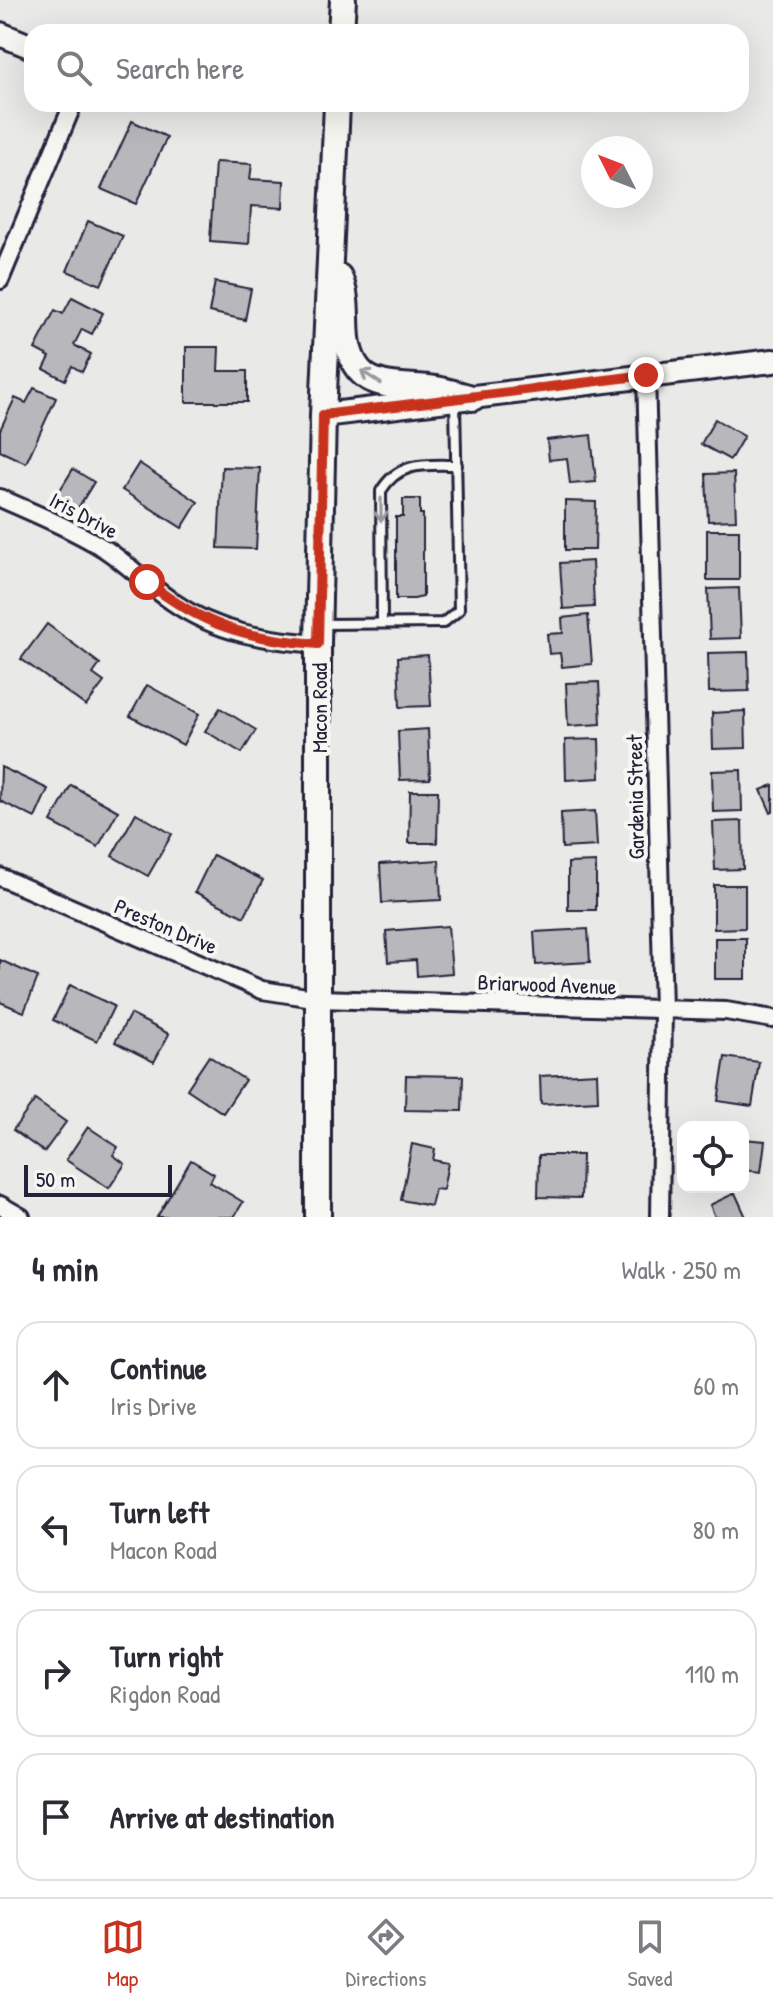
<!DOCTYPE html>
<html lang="en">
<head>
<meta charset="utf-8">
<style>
  body { margin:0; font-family:"Patrick Hand",sans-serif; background:#f2f2f3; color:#2b2b33 }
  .controls { position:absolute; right:24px; bottom:24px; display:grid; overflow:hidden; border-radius:16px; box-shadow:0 8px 32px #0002 }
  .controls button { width:72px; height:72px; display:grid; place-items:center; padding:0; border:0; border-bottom:2px solid #e1e1e2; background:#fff; color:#2b2b33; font:40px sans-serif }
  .compass { position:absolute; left:581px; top:136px; width:72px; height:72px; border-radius:50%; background:#fff; box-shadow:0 8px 32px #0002; rotate:312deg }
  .scale { position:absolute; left:24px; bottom:20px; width:148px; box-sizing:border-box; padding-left:8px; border:4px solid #22223b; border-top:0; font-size:22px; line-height:28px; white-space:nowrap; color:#22223b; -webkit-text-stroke:6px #f6f6f2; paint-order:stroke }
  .stop { position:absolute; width:24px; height:24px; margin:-18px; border:6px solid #c8321e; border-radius:50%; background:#fff }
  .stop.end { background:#c8321e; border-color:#fff; box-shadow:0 2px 8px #0008 }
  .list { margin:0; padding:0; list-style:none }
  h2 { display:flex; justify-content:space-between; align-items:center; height:104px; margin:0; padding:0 32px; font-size:34px }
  h2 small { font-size:26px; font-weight:400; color:#7c7c81 }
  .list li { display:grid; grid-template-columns:52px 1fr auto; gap:24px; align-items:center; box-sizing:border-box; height:128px; margin:0 16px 16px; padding:0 16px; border:2px solid #e1e1e2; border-radius:24px }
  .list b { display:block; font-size:30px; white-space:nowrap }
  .list p { margin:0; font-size:26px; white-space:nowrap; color:#7c7c81 }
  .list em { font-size:26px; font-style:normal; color:#7c7c81 }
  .icon { flex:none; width:44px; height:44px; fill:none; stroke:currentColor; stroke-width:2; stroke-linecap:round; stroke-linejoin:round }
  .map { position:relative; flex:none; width:773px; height:1217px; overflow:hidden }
  .search { position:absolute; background:#fff; box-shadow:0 8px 32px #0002; left:24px; right:24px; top:24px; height:88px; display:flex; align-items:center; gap:20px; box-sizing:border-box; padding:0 28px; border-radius:24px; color:#7c7c81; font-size:30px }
  .sheet { height:680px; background:#fff }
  nav { display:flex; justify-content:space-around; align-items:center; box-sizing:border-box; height:112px; border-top:2px solid #e1e1e2; background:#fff; font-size:22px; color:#7c7c81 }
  nav a { display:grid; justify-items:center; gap:4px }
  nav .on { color:#c8321e }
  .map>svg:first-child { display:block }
  .building { fill:#b8b8bc; stroke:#22223b; stroke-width:2 }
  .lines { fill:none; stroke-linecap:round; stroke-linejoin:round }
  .lane-casing { stroke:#22223b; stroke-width:14 }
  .street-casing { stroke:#22223b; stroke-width:22 }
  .secondary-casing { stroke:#22223b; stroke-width:28 }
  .primary-casing { stroke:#22223b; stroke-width:30 }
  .lane { stroke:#f6f6f2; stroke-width:8 }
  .street { stroke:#f6f6f2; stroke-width:16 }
  .secondary { stroke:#f6f6f2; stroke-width:22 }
  .primary { stroke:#f6f6f2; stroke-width:24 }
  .oneway { stroke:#9797a0 }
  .route { stroke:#c8321e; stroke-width:10 }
  .labels { text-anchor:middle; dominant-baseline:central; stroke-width:8; stroke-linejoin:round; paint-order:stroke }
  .street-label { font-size:22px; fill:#22223b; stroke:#f6f6f2 }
</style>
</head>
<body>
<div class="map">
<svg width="773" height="1217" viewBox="0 0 773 1217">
  <rect width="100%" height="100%" fill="#e9e9e7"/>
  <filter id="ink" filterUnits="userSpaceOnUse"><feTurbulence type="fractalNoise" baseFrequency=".0125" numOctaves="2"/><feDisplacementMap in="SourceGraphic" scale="16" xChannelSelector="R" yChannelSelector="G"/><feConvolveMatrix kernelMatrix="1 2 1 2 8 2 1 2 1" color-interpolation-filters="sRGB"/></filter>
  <g filter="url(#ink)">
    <g class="building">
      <polygon points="132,121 167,137 136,204 101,189"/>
      <polygon points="215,162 252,164 250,179 284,181 283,208 251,206 249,244 210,241"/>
      <polygon points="88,221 123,236 101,285 67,271"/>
      <polygon points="215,282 251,289 245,320 209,312"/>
      <polygon points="72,297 103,313 92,334 82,329 74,345 91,354 82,372 72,366 65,380 44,369 50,357 35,349 55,310 63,314"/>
      <polygon points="186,347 219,347 218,371 247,371 247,402 186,402"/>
      <polygon points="34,388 56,398 26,463 0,451 0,430 15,398 26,403"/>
      <polygon points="715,419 744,436 730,460 701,444"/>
      <polygon points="591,435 596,482 570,484 567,458 549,460 547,440"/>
      <polygon points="139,463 198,502 182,528 122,490"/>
      <polygon points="222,467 260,468 256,549 218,548"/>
      <polygon points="73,469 94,482 78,508 57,495"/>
      <polygon points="734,473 736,520 708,521 706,474"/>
      <polygon points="403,499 420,499 420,514 423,514 423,597 414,599 396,599 396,517 403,517"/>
      <polygon points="565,501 596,502 595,550 565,550"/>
      <rect x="707" y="530" width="32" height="50"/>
      <polygon points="592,561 594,607 563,609 560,563"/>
      <polygon points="739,588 741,638 710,639 708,589"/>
      <polygon points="588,615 592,664 562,667 560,653 549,654 547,634 563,633 562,618"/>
      <polygon points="47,624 100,664 93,674 104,682 86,706 21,659"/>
      <polygon points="748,652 749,691 709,692 708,653"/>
      <polygon points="428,655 431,706 400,707 398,657"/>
      <polygon points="599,682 601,724 568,726 566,683"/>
      <polygon points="147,685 199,714 183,745 130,716"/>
      <polygon points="220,708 256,730 242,753 205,731"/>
      <polygon points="745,711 746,748 713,749 712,713"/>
      <polygon points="428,729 430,779 400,780 398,731"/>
      <polygon points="599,739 600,778 566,780 565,740"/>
      <polygon points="1,767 48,789 35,818 0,801"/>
      <polygon points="741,770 742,811 713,812 712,771"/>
      <polygon points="71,785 118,811 98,847 51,822"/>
      <polygon points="773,785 773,812 771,813 761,790"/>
      <polygon points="410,791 438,791 437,843 409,843"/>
      <polygon points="595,811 597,846 562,848 561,813"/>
      <polygon points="136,813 172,834 148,876 112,856"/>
      <polygon points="742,821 743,869 715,870 713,822"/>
      <polygon points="213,855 263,880 244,917 195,892"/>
      <polygon points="439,860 441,900 382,903 380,864"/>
      <polygon points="596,862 596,910 568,910 568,863"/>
      <polygon points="714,885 745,885 745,928 714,929"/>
      <polygon points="448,926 452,973 417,976 416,960 388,962 386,931"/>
      <polygon points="588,929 590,962 536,965 534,932"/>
      <rect x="715" y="938" width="31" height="41"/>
      <polygon points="0,960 38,977 24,1012 0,1002"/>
      <polygon points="70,985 114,1006 97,1041 53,1020"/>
      <polygon points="130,1014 169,1034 154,1062 115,1042"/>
      <polygon points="209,1056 245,1080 223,1113 187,1089"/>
      <polygon points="725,1057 759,1062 752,1106 718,1101"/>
      <polygon points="597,1073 598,1101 541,1104 540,1076"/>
      <polygon points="406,1075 463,1076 462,1111 405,1110"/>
      <polygon points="35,1100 66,1122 44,1152 13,1130"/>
      <polygon points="88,1127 118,1147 113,1155 125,1164 109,1188 66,1160"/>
      <polygon points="743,1139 765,1141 761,1172 743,1170"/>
      <polygon points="412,1144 435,1149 433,1160 448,1163 443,1190 435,1189 431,1206 401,1200"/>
      <polygon points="539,1155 582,1155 581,1198 538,1197"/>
      <polygon points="191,1160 214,1174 210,1182 243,1202 234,1217 157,1217"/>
      <polygon points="735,1193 746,1217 715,1217 710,1205"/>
    </g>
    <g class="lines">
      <defs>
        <g id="lane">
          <path d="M382 623 381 491C399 461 425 465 457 465"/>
          <polyline points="321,624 443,623 459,610 455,402"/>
        </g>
        <g id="street">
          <polyline points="0,280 73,104"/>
          <polyline points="646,375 663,1009 660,1217"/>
          <path d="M0 498C36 514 72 529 105 549 129 565 149 586 173 602 217 633 266 640 318 644"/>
          <polyline points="0,877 262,990 320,999 726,1011 773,1019"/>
          <polyline points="0,1205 21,1217"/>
        </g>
        <g id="secondary">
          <polyline points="0,34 32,47"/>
          <polyline points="323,415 773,361"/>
        </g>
        <g id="primary">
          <polyline points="341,32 343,0"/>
          <path d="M339 277C348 296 345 318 347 338 354 394 395 383 436 389 448 391 461 395 472 398"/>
          <polyline points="318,1217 318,644 323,415 337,104"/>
        </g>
      </defs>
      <use href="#lane" class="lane-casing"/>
      <use href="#street" class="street-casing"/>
      <use href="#secondary" class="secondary-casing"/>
      <use href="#primary" class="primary-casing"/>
      <use href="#lane" class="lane"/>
      <use href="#street" class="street"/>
      <use href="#secondary" class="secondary"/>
      <use href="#primary" class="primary"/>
    </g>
    <defs><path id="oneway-shaft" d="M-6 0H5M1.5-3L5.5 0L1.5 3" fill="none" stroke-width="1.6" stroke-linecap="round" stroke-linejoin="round" transform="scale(2)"/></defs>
    <g class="oneway">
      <use href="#oneway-shaft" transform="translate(371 377) rotate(-147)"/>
      <use href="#oneway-shaft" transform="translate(381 510) rotate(90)"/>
    </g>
  </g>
  <g class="lines" filter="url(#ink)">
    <path class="route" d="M147 582C203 626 248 639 318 644L323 415 646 375"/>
  </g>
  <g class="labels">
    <g class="street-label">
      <text transform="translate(84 515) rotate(28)">Iris Drive</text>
      <text transform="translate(319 708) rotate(-90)">Macon Road</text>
      <text transform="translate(635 797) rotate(-91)">Gardenia Street</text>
      <text transform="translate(166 926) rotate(23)">Preston Drive</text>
      <text transform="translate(547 984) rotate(2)">Briarwood Avenue</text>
    </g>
  </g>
</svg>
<div class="controls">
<button><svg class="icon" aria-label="locate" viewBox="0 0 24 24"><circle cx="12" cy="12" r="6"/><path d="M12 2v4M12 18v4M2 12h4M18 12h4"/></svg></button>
</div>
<svg class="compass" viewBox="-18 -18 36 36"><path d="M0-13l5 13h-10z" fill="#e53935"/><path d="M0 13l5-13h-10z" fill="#7c7c81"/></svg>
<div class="scale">50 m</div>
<div class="stop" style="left:147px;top:582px"></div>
<div class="stop end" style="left:646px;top:375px"></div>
<div class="search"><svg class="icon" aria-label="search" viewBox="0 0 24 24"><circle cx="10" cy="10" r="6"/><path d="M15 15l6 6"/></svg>Search here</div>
</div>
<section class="sheet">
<h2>4 min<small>Walk · 250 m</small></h2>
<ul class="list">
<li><svg class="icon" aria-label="ahead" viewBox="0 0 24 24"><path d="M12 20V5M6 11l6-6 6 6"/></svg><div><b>Continue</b><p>Iris Drive</p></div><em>60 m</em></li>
<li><svg class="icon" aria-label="left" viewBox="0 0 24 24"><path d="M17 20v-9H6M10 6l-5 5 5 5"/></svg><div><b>Turn left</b><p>Macon Road</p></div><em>80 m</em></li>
<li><svg class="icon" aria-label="right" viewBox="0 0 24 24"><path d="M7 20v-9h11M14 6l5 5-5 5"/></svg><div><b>Turn right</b><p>Rigdon Road</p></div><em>110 m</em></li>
<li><svg class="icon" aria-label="arrive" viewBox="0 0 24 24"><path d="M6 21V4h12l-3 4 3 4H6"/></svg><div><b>Arrive at destination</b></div></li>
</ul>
</section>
<nav>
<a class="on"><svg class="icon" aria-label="map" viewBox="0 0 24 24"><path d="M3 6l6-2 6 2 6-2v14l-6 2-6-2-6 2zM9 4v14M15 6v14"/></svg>Map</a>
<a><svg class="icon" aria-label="directions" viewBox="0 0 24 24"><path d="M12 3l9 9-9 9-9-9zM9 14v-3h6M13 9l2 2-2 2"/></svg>Directions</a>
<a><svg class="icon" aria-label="saved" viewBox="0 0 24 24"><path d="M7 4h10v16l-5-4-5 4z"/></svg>Saved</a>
</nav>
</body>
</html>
